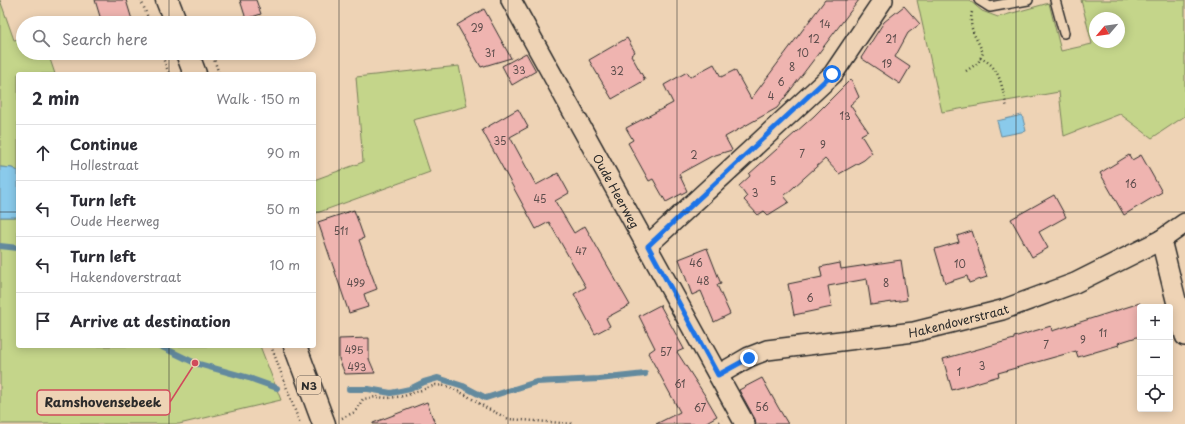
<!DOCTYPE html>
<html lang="en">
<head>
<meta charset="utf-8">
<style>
  body { margin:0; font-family:"Playpen Sans",sans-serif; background:#f2f2f3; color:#2b2b33 }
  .controls { position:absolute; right:12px; bottom:12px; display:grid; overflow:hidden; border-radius:4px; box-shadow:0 2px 10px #0003 }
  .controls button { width:36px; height:36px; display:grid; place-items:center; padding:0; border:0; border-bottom:1px solid #e1e1e2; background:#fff; color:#2b2b33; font:20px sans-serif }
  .compass { position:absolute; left:1089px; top:12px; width:36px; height:36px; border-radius:50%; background:#fff; box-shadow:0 2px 10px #0003; rotate:241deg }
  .stop { position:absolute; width:12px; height:12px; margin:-9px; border:3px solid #1a73e8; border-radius:50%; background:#fff }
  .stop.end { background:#1a73e8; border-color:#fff; box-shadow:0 1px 4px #0008 }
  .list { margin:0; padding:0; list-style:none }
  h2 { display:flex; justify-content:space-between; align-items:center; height:52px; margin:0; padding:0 16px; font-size:17px }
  h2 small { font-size:13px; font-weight:400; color:#7c7c81 }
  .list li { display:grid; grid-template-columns:26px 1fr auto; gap:12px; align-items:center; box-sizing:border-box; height:56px; padding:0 16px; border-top:1px solid #e1e1e2 }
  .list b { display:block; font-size:15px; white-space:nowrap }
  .list p { margin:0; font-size:13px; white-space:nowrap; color:#7c7c81 }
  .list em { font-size:13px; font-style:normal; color:#7c7c81 }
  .icon { flex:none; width:22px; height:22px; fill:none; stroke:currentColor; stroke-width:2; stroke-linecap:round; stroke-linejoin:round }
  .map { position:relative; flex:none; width:1185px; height:424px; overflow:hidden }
  .search { position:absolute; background:#fff; box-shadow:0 2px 10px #0003; left:16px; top:16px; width:300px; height:44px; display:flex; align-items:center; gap:10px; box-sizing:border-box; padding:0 14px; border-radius:22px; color:#7c7c81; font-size:15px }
  .panel { position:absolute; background:#fff; box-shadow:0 2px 10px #0003; left:16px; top:72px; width:300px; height:276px; border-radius:4px }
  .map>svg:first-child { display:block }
  .green { fill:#c4d58a; stroke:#78805a; fill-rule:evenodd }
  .water { fill:#8acaeb; stroke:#648a9e }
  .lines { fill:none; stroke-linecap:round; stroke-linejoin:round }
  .stream { stroke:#648a9e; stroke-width:6 }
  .building { fill:#efb4b0; stroke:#2b2b2b }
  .lane-casing { stroke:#2b2b2b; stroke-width:12 }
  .street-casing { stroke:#2b2b2b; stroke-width:22 }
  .primary-casing { stroke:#2b2b2b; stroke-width:25 }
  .path { stroke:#2b2b2b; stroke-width:2.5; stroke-dasharray:1 3; stroke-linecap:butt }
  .lane { stroke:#eed3b5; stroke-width:9 }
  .street { stroke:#eed3b5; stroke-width:19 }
  .primary { stroke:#eed3b5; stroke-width:22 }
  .route { stroke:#1a73e8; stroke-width:5 }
  .grid { fill:none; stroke:#2b2b2b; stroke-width:1; stroke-opacity:0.55 }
  .labels { text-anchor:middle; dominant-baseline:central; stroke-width:3; stroke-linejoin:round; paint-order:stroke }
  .number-label { font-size:10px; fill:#5c4d4c }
  .shield { fill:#eed3b5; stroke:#665d54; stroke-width:1 }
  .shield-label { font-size:11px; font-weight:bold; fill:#2b2b2b }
  .street-label { font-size:12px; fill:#2b2b2b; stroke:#eed3b5 }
  .leader { fill:none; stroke:#d1495b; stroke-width:1.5 }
  .callout-dot { fill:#d1495b; stroke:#eed3b5; stroke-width:1.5 }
  .callout { fill:#eed3b5; stroke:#d1495b; stroke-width:1.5 }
  .callout-label { font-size:13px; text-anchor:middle; font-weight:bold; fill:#2b2b2b }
</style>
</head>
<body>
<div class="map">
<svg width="1185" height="424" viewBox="0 0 1185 424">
  <rect width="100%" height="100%" fill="#eed3b5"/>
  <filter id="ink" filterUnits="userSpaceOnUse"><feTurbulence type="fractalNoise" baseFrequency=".025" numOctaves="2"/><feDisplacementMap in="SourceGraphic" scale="8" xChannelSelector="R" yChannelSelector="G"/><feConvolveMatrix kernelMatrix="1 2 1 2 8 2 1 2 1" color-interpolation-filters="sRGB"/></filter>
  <g filter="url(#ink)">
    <g class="green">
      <polygon points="0,0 14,40 23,38 23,53 48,53 55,74 18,74 18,171 12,168 0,167"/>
      <path d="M917 0H969L982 11 998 17 1049 3 1061 51 1092 44 1081 0H1185V116L1152 138 1120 114 1064 136 1059 92 942 112ZM1095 18H1119V42H1095Z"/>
      <polygon points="459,66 467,106 413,120 430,172 314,214 314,180 363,162 356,77"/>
      <polygon points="0,217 18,217 18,346 260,346 281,400 179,424 0,424"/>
    </g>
    <g class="water">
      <polygon points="1022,115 1026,131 1001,136 997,121"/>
      <polygon points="0,167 12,168 18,171 18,217 0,217"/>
    </g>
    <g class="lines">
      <g class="stream">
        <polyline points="0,246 18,248"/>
        <polyline points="160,346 195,363 249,378 277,388"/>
        <polyline points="349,389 368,389 391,393 410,389 424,382 438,378 463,386 486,398 536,382 599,379 645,374"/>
      </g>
    </g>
    <g class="building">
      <polygon points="95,0 126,0 133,23 102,23"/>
      <polygon points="240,0 256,0 261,14 246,19"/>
      <polygon points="825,0 859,0 777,108 725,137 732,150 712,156 679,174 687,191 666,202 653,179 649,181 628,143 633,140 626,128 673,103 664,85 687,72 690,77 714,64 721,77 735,70 751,99"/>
      <polygon points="904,6 920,24 908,33 895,57 910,67 900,84 861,58 884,22"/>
      <polygon points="484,9 511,58 481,67 457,25"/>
      <polygon points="627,38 635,52 631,55 645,80 612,99 589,60"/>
      <polygon points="526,53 536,71 512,85 502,66"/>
      <polygon points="851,79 859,97 850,105 868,131 861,135 872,153 864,160 839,174 825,159 784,196 789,202 768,215 764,211 758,215 744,200 747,197 739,186 750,176 749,174 814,116"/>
      <polygon points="518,109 528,127 510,137 536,185 558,173 569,193 555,201 574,233 585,226 630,305 606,318 610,326 595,334 574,294 586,287 549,222 536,229 482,130"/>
      <polygon points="1129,155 1132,160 1141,155 1162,192 1124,215 1100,173"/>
      <polygon points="1054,195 1066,217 1039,232 1048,248 1032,257 1011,219"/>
      <polygon points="354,210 364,238 359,240 377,289 364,294 368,307 349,313 318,222"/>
      <polygon points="972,231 987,277 969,283 967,276 945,283 935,249 959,242 957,236"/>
      <polygon points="707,248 721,284 717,285 730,314 714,322 701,291 692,295 679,259"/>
      <polygon points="901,260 907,300 871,305 867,279 828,286 832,307 794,315 788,284 822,277 820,267 840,263 841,269"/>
      <polygon points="1140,303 1140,336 1118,343 1119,345 1078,357 1076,351 998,373 999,376 952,390 943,359 1014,339 1014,337 1051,326 1052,331"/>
      <polygon points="660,305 684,349 677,352 706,397 717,416 703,424 656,424 680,412 648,353 655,348 639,316"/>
      <polygon points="369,338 369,359 375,373 345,374 339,359 339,339"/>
      <polygon points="762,378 778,407 788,424 756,424 755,419 739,390"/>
      <polygon points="427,402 435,424 373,424 373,423"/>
    </g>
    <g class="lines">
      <defs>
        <g id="lane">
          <polyline points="979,0 990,7 1028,0"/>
          <polyline points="1055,0 1064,33"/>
        </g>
        <g id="street">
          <path id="s1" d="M511 0 745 424"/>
          <polyline points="1161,240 1185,336"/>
          <polyline points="648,245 833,74 883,0"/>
          <path id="s2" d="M718 375 749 357 767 350 914 332 1002 310 1075 283 1161 240 1185 223"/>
        </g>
        <g id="primary">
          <polyline points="167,0 176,23"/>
          <polyline points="187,53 195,74"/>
          <polyline points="295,346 324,424"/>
        </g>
      </defs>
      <use href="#lane" class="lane-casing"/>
      <use href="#street" class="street-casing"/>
      <use href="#primary" class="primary-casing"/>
      <g class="path">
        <polyline points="141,0 150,23"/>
        <polyline points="161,53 169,74"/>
        <polyline points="212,53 219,74"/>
        <path d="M980 58C1001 66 1002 89 1007 108"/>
        <path d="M966 71 978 63 983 53C977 37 968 31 972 12"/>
        <polyline points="271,346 300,424"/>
        <polyline points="342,418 355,412 363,399 376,397 389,398 404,396 436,385 447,386 466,395 488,409 509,419 574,424"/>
        <polyline points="715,424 722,420"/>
      </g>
      <use href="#lane" class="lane"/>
      <use href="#street" class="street"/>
      <use href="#primary" class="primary"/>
    </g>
  </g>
  <g class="lines" filter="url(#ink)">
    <polyline class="route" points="749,358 718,375 648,246 832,74"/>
  </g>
  <path class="grid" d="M169 0V23M339 0V424M508 0V424M677 0V424M846 0V424M1016 0V424M169 53V74M0 212H18M314 212H1185M169 346V424"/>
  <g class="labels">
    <g class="number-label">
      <text x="825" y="23">14</text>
      <text x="477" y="27">29</text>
      <text x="814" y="38">12</text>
      <text x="891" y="38">21</text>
      <text x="490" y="52">31</text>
      <text x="803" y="52">10</text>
      <text x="887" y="63">19</text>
      <text x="792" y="66">8</text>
      <text x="519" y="69">33</text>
      <text x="617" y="70">32</text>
      <text x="781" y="81">6</text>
      <text x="771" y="95">4</text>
      <text x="845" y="115">13</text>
      <text x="500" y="140">35</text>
      <text x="823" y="144">9</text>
      <text x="802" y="153">7</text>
      <text x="694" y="154">2</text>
      <text x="773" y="180">5</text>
      <text x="1131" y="183">16</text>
      <text x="755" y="192">3</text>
      <text x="540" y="198">45</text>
      <text x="341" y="230">511</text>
      <text x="581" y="250">47</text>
      <text x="696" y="262">46</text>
      <text x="960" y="263">10</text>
      <text x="703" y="280">48</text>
      <text x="356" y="282">499</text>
      <text x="886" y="282">8</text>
      <text x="810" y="297">6</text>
      <text x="1103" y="332">11</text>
      <text x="1083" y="339">9</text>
      <text x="1046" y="344">7</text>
      <text x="354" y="349">495</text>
      <text x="666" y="351">57</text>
      <text x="982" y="365">3</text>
      <text x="357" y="366">493</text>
      <text x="959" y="371">1</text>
      <text x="680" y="383">61</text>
      <text x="762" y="406">56</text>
      <text x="700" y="407">67</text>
    </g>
    <rect class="shield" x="297" y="376" width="24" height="18" rx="3"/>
    <g class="shield-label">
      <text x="309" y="385">N3</text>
    </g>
    <g class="street-label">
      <text stroke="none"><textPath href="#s1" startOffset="218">Oude Heerweg</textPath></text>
      <text stroke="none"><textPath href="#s2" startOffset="249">Hakendoverstraat</textPath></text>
    </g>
  </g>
  <path class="leader" d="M195 363L170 402"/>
  <circle class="callout-dot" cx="195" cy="363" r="4"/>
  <rect class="callout" x="37" y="390" width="133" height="25" rx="4"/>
  <g class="callout-label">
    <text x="103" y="407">Ramshovensebeek</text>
  </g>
</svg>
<div class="controls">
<button>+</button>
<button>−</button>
<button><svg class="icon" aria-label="locate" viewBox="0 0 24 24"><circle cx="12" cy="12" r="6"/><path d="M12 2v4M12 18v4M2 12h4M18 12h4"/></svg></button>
</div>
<svg class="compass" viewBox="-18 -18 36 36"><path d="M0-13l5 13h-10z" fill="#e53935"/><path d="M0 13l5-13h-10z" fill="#7c7c81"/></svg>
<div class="stop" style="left:832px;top:74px"></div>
<div class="stop end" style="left:749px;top:358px"></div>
<div class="search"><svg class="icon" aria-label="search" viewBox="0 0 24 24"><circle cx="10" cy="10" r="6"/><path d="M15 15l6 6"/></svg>Search here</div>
<section class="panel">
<h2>2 min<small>Walk · 150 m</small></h2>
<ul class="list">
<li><svg class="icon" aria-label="ahead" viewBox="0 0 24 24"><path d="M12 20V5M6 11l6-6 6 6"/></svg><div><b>Continue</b><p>Hollestraat</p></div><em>90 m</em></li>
<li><svg class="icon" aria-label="left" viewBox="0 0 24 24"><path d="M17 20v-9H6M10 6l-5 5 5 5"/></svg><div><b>Turn left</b><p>Oude Heerweg</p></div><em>50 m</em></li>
<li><svg class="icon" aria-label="left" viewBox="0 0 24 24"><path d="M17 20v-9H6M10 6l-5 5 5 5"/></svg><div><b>Turn left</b><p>Hakendoverstraat</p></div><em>10 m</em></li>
<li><svg class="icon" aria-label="arrive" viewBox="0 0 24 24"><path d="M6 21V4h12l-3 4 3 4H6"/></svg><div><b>Arrive at destination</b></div></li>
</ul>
</section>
</div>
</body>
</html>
